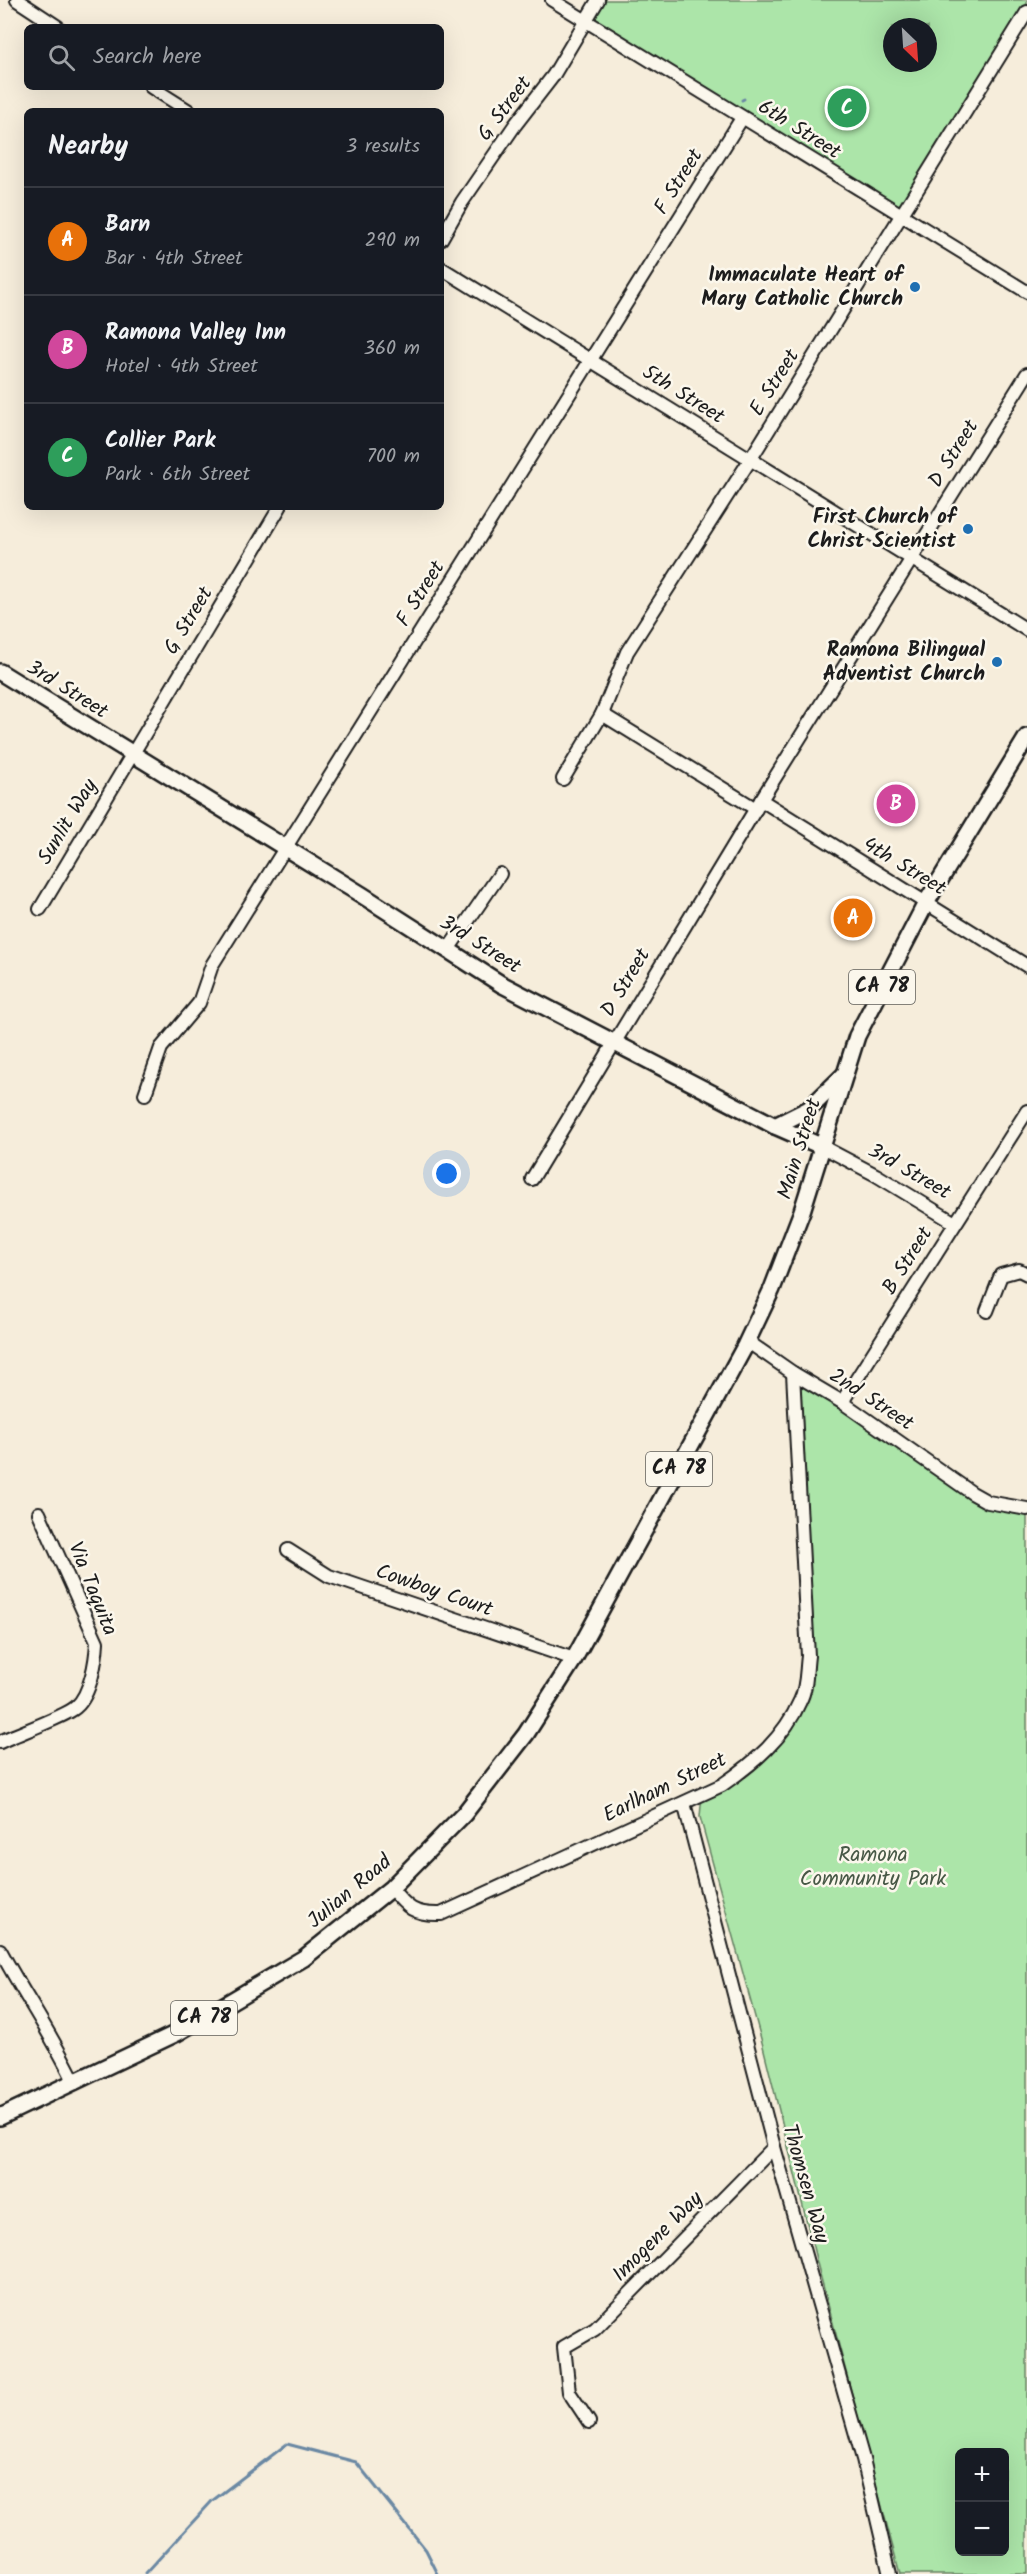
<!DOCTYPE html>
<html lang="en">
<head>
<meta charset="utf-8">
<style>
  body { margin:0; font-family:Kalam,sans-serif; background:#242831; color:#f1f3f6 }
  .controls { position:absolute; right:18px; bottom:18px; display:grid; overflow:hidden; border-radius:9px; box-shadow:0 6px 24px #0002 }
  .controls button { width:54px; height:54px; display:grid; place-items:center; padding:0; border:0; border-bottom:2px solid #363941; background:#171b24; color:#f1f3f6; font:30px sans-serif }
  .compass { position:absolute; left:883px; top:18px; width:54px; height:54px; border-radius:50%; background:#171b24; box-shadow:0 6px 24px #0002; rotate:155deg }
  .you { position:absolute; left:447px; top:1174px; width:21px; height:21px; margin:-15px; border:4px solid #fff; border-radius:50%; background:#1a73e8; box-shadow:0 0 0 9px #1a73e833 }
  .badge { display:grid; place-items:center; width:39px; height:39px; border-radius:50%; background:#7c3aed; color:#fff; font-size:20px; font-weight:700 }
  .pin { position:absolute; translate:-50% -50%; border:3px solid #fff; box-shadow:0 2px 6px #0006 }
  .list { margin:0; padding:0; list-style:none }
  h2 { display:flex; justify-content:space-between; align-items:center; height:78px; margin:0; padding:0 24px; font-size:26px }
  h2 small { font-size:20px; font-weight:400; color:#9ea1a6 }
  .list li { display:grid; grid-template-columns:39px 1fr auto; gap:18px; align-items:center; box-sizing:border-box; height:108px; padding:0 24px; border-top:2px solid #363941 }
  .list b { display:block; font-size:22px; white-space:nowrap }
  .list p { margin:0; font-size:20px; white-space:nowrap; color:#9ea1a6 }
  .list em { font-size:20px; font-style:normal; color:#9ea1a6 }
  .icon { flex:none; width:33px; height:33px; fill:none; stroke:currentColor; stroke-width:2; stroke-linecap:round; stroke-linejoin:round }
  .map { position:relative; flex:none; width:1027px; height:2574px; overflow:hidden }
  .search { position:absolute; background:#171b24; box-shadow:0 6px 24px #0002; left:24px; top:24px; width:420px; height:66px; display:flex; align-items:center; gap:15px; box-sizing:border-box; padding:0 21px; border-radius:9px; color:#9ea1a6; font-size:22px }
  .panel { position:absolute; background:#171b24; box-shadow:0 6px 24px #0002; left:24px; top:108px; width:420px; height:402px; border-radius:9px }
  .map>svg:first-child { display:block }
  .green { fill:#ace5a9; stroke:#648062; stroke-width:1.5; fill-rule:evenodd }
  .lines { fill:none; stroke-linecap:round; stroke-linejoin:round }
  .stream { stroke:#6b88a3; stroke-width:3 }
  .minor-casing { stroke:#1c1c1c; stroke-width:16 }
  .major-casing { stroke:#1c1c1c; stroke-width:20 }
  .minor { stroke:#fbf7ec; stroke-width:12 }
  .major { stroke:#fbf7ec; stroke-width:15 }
  .poi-dot { fill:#1f6fb2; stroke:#fbf7ec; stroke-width:2 }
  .labels { text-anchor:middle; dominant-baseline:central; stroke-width:5; stroke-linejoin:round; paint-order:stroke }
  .shield { fill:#fbf7ec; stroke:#5f5e5a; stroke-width:1.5 }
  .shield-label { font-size:20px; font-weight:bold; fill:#1c1c1c }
  .street-label { font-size:21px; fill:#1c1c1c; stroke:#fbf7ec }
  .poi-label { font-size:21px; font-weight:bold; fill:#1c1c1c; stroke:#fbf7ec; text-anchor:end }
  .park-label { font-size:21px; fill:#475846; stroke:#fbf7ec }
</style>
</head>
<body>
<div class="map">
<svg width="1027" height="2574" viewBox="0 0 1027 2574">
  <rect width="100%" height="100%" fill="#f6eddb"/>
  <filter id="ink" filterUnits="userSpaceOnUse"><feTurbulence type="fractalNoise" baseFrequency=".0167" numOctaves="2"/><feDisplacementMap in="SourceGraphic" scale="12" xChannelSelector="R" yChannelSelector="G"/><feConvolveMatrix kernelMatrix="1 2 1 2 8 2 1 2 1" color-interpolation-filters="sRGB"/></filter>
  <g filter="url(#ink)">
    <g class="green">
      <path d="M598 0H1027V10L900 215 585 20ZM892 27H928V63H892Z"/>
      <path d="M786 1368 972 1493 1027 1510V2574H900L817 2263 763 2046 700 1817 702 1795 740 1774 796 1709 808 1656ZM960 2452H1004V2552H960Z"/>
    </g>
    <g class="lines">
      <g class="stream">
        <polyline points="742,100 744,99"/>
        <polyline points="145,2574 212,2501 287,2444 356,2462 426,2550 438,2574"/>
      </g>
      <defs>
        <g id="minor">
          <polyline points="17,0 58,27"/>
          <polyline points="552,0 1027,292"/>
          <polyline points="151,87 189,111"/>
          <polyline points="441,239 462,202 515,125 553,76 598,0"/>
          <polyline points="441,268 1027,630"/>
          <polyline points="602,714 756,809"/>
          <polyline points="563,779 602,714 627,652 750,460 1027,12"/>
          <polyline points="761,800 1027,966"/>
          <polyline points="40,909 280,507"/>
          <polyline points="447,951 500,874"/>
          <polyline points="145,1094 161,1048 199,1003 212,965 742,118"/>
          <polyline points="823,1147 876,1175 955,1223"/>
          <polyline points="532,1179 761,800 1027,374"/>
          <polyline points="987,1311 1001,1275 1019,1270 1027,1274"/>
          <polyline points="747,1341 793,1373 842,1402 972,1493 988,1502 1027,1509"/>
          <polyline points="842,1402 1027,1111"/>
          <polyline points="288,1550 329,1576 574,1659"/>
          <path d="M0 1742C16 1734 65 1717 76 1707 91 1694 96 1660 97 1642L39 1513"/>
          <polyline points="684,1803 774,2147 863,2459 890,2574"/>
          <path d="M391 1888C407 1908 414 1915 441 1914L722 1785C754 1763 784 1738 800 1701 807 1688 806 1671 808 1656L793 1373"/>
          <path d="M0 1950C24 1995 53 2036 75 2083"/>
          <polyline points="589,2422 569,2392 564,2347 595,2329 774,2147"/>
        </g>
        <g id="major">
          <polyline points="0,672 362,895 501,984 775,1126 823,1147"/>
          <polyline points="775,1126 809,1109 844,1075"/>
          <polyline points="0,2117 177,2033 304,1958 391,1888 464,1814 526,1734 574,1659 745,1346 772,1289 802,1211 857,1036 926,903 1027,737"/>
        </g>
      </defs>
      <use href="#minor" class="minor-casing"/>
      <use href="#major" class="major-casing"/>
      <use href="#minor" class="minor"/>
      <use href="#major" class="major"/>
    </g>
  </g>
  <g class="poi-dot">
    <circle cx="915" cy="287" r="6"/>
    <circle cx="968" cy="529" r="6"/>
    <circle cx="997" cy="662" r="6"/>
  </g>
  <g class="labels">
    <g class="shield">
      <rect x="849" y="970" width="66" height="34" rx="4.5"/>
      <rect x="646" y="1452" width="66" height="34" rx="4.5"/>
      <rect x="171" y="2001" width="66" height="34" rx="4.5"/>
    </g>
    <g class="shield-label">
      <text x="882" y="987">CA 78</text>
      <text x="679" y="1469">CA 78</text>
      <text x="204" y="2018">CA 78</text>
    </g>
    <g class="street-label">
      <text transform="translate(505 109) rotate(-53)">G Street</text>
      <text transform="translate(799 130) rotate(32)">6th Street</text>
      <text transform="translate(679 182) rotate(-58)">F Street</text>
      <text transform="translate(775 383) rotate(-58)">E Street</text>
      <text transform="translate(683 395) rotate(32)">5th Street</text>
      <text transform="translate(954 454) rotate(-58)">D Street</text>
      <text transform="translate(421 594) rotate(-58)">F Street</text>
      <text transform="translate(189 621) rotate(-59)">G Street</text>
      <text transform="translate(67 690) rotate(32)">3rd Street</text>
      <text transform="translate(68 822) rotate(-59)">Sunlit Way</text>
      <text transform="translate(904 867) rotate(31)">4th Street</text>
      <text transform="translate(480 945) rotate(32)">3rd Street</text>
      <text transform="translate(626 983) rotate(-59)">D Street</text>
      <text transform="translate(800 1149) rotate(-73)">Main Street</text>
      <text transform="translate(909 1172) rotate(30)">3rd Street</text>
      <text transform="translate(908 1261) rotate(-58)">B Street</text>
      <text transform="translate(871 1400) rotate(33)">2nd Street</text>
      <text transform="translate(92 1589) rotate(68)">Via Taquita</text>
      <text transform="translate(434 1591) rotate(19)">Cowboy Court</text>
      <text transform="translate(665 1788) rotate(-26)">Earlham Street</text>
      <text transform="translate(350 1892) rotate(-40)">Julian Road</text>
      <text transform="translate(805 2184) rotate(74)">Thomsen Way</text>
      <text transform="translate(658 2237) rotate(-45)">Imogene Way</text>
    </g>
    <g class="poi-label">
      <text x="903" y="275">Immaculate Heart of<tspan x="903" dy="24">Mary Catholic Church</tspan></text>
      <text x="956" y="517">First Church of<tspan x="956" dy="24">Christ Scientist</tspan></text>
      <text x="985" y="650">Ramona Bilingual<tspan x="985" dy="24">Adventist Church</tspan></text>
    </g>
    <g class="park-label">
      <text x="873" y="1855">Ramona<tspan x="873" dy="24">Community Park</tspan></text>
    </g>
  </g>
</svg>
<div class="controls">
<button>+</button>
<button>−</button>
</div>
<svg class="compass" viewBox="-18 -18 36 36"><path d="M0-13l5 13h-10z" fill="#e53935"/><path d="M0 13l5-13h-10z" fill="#9ea1a6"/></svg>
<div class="you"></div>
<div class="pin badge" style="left:853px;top:918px;background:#e8710a">A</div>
<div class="pin badge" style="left:896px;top:804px;background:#d1479c">B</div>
<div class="pin badge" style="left:847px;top:108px;background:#2e9e5b">C</div>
<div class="search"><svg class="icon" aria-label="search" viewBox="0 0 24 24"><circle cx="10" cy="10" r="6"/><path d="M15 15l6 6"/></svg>Search here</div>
<section class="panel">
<h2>Nearby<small>3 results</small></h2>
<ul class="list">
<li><span class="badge" style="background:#e8710a">A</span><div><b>Barn</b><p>Bar · 4th Street</p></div><em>290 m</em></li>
<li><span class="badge" style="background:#d1479c">B</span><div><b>Ramona Valley Inn</b><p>Hotel · 4th Street</p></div><em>360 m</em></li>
<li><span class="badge" style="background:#2e9e5b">C</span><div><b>Collier Park</b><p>Park · 6th Street</p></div><em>700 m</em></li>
</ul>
</section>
</div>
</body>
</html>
